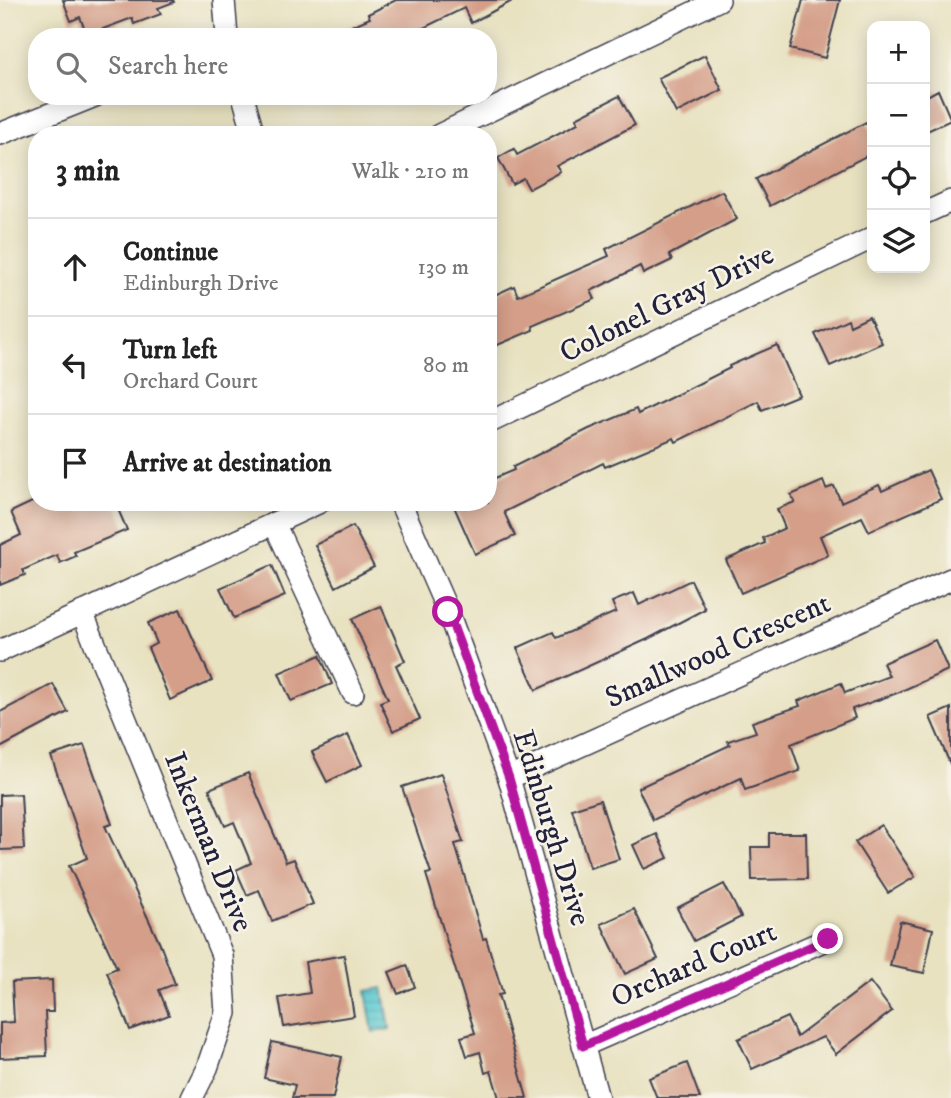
<!DOCTYPE html>
<html lang="en">
<head>
<meta charset="utf-8">
<style>
  body { margin:0; font-family:"IM FELL DW Pica",serif; background:#f6f6f6; color:#222 }
  .controls { position:absolute; right:21px; top:21px; display:grid; overflow:hidden; border-radius:14px; box-shadow:0 4px 18px #0003 }
  .controls button { width:63px; height:63px; display:grid; place-items:center; padding:0; border:0; border-bottom:2px solid #e0e0e0; background:#fff; color:#222; font:35px sans-serif }
  .stop { position:absolute; width:21px; height:21px; margin:-16px; border:5px solid #b5179e; border-radius:50%; background:#fff }
  .stop.end { background:#b5179e; border-color:#fff; box-shadow:0 2px 7px #0008 }
  .list { margin:0; padding:0; list-style:none }
  h2 { display:flex; justify-content:space-between; align-items:center; height:91px; margin:0; padding:0 28px; font-size:30px }
  h2 small { font-size:23px; font-weight:400; color:#767676 }
  .list li { display:grid; grid-template-columns:46px 1fr auto; gap:21px; align-items:center; box-sizing:border-box; height:98px; padding:0 28px; border-top:2px solid #e0e0e0 }
  .list b { display:block; font-size:26px; white-space:nowrap }
  .list p { margin:0; font-size:23px; white-space:nowrap; color:#767676 }
  .list em { font-size:23px; font-style:normal; color:#767676 }
  .icon { flex:none; width:38px; height:38px; fill:none; stroke:currentColor; stroke-width:2; stroke-linecap:round; stroke-linejoin:round }
  .map { position:relative; flex:none; width:951px; height:1098px; overflow:hidden }
  .search { position:absolute; background:#fff; box-shadow:0 4px 18px #0003; left:28px; top:28px; width:469px; height:77px; display:flex; align-items:center; gap:18px; box-sizing:border-box; padding:0 24px; border-radius:28px; color:#767676; font-size:26px }
  .panel { position:absolute; background:#fff; box-shadow:0 4px 18px #0003; left:28px; top:126px; width:469px; height:385px; border-radius:28px }
  .map>svg:first-child { display:block }
  .water { fill:url(#water-rules); stroke:#407686; stroke-width:2 }
  .building { fill:#d49e88 }
  .lines { fill:none; stroke-linecap:round; stroke-linejoin:round }
  .street-casing { stroke:#403f4f; stroke-width:24 }
  .street { stroke:#fff; stroke-width:21 }
  .route { stroke:#b5179e; stroke-width:9 }
  .labels { text-anchor:middle; dominant-baseline:central; stroke-width:5; stroke-linejoin:round; paint-order:stroke }
  .street-label { font-size:30px; fill:#22223b; stroke:#f7f3e8 }
</style>
</head>
<body>
<div class="map">
<svg width="951" height="1098" viewBox="0 0 951 1098">
  <defs>
    <pattern id="water-rules" width="6" height="5" patternUnits="userSpaceOnUse" patternTransform="scale(1.75)"><rect width="6" height="5" fill="#5dcad1"/><path d="M0 2.5h6" fill="none" stroke="#51adb4"/></pattern>
  </defs>
  <rect width="100%" height="100%" fill="#f7f3e8"/>
  <filter id="ink" filterUnits="userSpaceOnUse"><feTurbulence type="fractalNoise" baseFrequency=".0143" numOctaves="2"/><feDisplacementMap in="SourceGraphic" scale="14" xChannelSelector="R" yChannelSelector="G"/><feConvolveMatrix kernelMatrix="1 2 1 2 8 2 1 2 1" color-interpolation-filters="sRGB"/></filter>
  <filter id="wash" filterUnits="userSpaceOnUse"><feTurbulence type="fractalNoise" baseFrequency=".00686" numOctaves="4" result="noise"/><feDisplacementMap in="SourceGraphic" scale="28" xChannelSelector="R" yChannelSelector="G"/><feGaussianBlur stdDeviation="1.57" result="paint"/><feColorMatrix in="noise" values="0 0 0 0 0 0 0 0 0 0 0 0 0 0 0 0 0 1.4 0 .05"/><feComposite in="paint" operator="in"/></filter>
  <g filter="url(#wash)">
    <rect width="100%" height="100%" fill="#e8e2c1"/>
    <polygon class="water" points="383,988 390,1029 373,1032 366,991"/>
    <g id="blocks">
      <g class="building">
        <polygon points="63,0 173,0 174,2 158,8 161,14 134,24 132,18 87,35 80,17 71,21"/>
        <polygon points="396,0 514,0 471,23 464,8 405,37 326,37 370,18 368,14"/>
        <polygon points="803,0 840,0 825,58 790,49"/>
        <polygon points="705,55 722,90 676,113 658,78"/>
        <polygon points="938,90 951,120 925,132 925,97"/>
        <polygon points="619,96 635,125 557,166 561,172 529,189 523,178 512,184 498,158 514,149 517,155 578,123 576,118"/>
        <polygon points="866,122 872,134 872,153 770,206 756,179"/>
        <polygon points="722,191 737,219 669,255 672,260 643,274 640,266 591,291 595,299 532,326 533,330 488,349 488,298 514,286 518,296 609,256 606,249"/>
        <polygon points="869,316 882,343 830,366 815,334 848,319 850,325"/>
        <polygon points="777,345 799,395 762,410 758,401 676,442 674,438 605,467 603,463 504,512 515,536 475,554 452,502 488,502 488,481 514,470 513,467 589,429 636,409 638,414 730,368 729,366"/>
        <polygon points="928,470 941,499 869,531 862,517 820,536 828,555 741,593 726,560 765,543 763,538 785,528 777,509 795,502 791,495 823,481 826,489 834,486 841,502 879,485 882,491"/>
        <polygon points="32,502 115,502 127,530 74,552 76,556 60,563 57,555 23,570 25,575 0,585 0,545 21,535 11,512"/>
        <polygon points="353,526 374,567 336,587 315,545"/>
        <polygon points="272,565 285,596 234,618 220,588"/>
        <polygon points="691,580 705,609 648,639 536,690 517,648 553,632 556,638 616,612 612,602 634,593 639,605"/>
        <polygon points="381,606 405,661 396,665 420,719 393,731 380,702 388,699 352,619"/>
        <polygon points="180,609 212,681 170,700 148,648 157,643 148,623"/>
        <polygon points="935,640 948,670 897,693 852,709 855,718 791,744 800,771 745,790 741,778 653,820 638,788 730,745 728,741 756,732 752,722 800,706 798,701 841,683 845,693 889,676 883,663"/>
        <polygon points="320,655 332,684 291,701 279,673"/>
        <polygon points="53,684 68,712 0,748 0,712"/>
        <polygon points="951,708 951,766 930,717"/>
        <polygon points="348,735 362,765 327,782 312,752"/>
        <polygon points="84,745 112,824 105,826 160,944 175,984 159,990 169,1015 130,1030 107,972 117,968 69,866 87,858 51,756"/>
        <polygon points="248,773 286,862 294,859 313,904 272,921 259,890 247,895 236,870 251,863 234,822 225,826 209,789"/>
        <polygon points="441,774 463,842 455,844 483,939 486,938 503,994 498,995 527,1098 499,1098 491,1071 485,1073 480,1052 467,1056 461,1037 475,1033 426,874 431,873 402,787"/>
        <polygon points="21,794 24,849 0,850 0,795"/>
        <polygon points="600,800 619,859 590,868 572,809"/>
        <polygon points="881,825 915,877 888,893 855,842"/>
        <polygon points="769,833 806,833 807,879 752,880 751,847 769,847"/>
        <polygon points="657,834 668,858 644,869 633,845"/>
        <polygon points="724,884 741,917 694,941 677,908"/>
        <polygon points="634,909 658,959 625,974 601,924"/>
        <polygon points="900,921 933,929 924,973 890,966"/>
        <polygon points="344,955 354,1016 284,1027 279,998 310,993 305,962"/>
        <polygon points="407,965 415,987 398,994 389,972"/>
        <polygon points="52,980 53,1012 45,1012 47,1056 0,1058 0,1023 14,1022 12,982"/>
        <polygon points="870,982 892,1011 836,1054 823,1037 752,1069 738,1039 787,1017 797,1037"/>
        <polygon points="272,1042 342,1057 333,1098 292,1098 295,1085 264,1078"/>
        <polygon points="687,1063 700,1098 657,1098 649,1078"/>
      </g>
    </g>
  </g>
  <g filter="url(#ink)">
    <use href="#blocks" fill-opacity="0" stroke="#403f4f" stroke-width="2"/>
    <g class="lines">
      <defs>
        <g id="street">
          <polyline points="224,0 227,37"/>
          <polyline points="243,96 254,135"/>
          <polyline points="0,134 95,96"/>
          <polyline points="439,135 719,0"/>
          <polyline points="925,213 951,201"/>
          <polyline points="488,423 872,238"/>
          <polyline points="400,502 448,612 509,778 598,1098"/>
          <polyline points="274,523 353,693"/>
          <polyline points="82,612 222,955 226,1013 207,1068 192,1098"/>
          <polyline points="0,651 320,502"/>
          <polyline points="509,778 951,579"/>
          <polyline points="583,1046 828,939"/>
        </g>
      </defs>
      <use href="#street" class="street-casing"/>
      <use href="#street" class="street"/>
    </g>
  </g>
  <g class="lines" filter="url(#ink)">
    <polyline class="route" points="448,612 509,778 583,1046 828,939"/>
  </g>
  <g class="labels">
    <g class="street-label">
      <text transform="translate(667 304) rotate(-26)">Colonel Gray Drive</text>
      <text transform="translate(718 651) rotate(-24)">Smallwood Crescent</text>
      <text transform="translate(551 828) rotate(73)">Edinburgh Drive</text>
      <text transform="translate(208 842) rotate(68)">Inkerman Drive</text>
      <text transform="translate(694 965) rotate(-23)">Orchard Court</text>
    </g>
  </g>
</svg>
<div class="controls">
<button>+</button>
<button>−</button>
<button><svg class="icon" aria-label="locate" viewBox="0 0 24 24"><circle cx="12" cy="12" r="6"/><path d="M12 2v4M12 18v4M2 12h4M18 12h4"/></svg></button>
<button><svg class="icon" aria-label="layers" viewBox="0 0 24 24"><path d="M12 4l9 5-9 5-9-5zM3 14l9 5 9-5"/></svg></button>
</div>
<div class="stop" style="left:448px;top:612px"></div>
<div class="stop end" style="left:828px;top:939px"></div>
<div class="search"><svg class="icon" aria-label="search" viewBox="0 0 24 24"><circle cx="10" cy="10" r="6"/><path d="M15 15l6 6"/></svg>Search here</div>
<section class="panel">
<h2>3 min<small>Walk · 210 m</small></h2>
<ul class="list">
<li><svg class="icon" aria-label="ahead" viewBox="0 0 24 24"><path d="M12 20V5M6 11l6-6 6 6"/></svg><div><b>Continue</b><p>Edinburgh Drive</p></div><em>130 m</em></li>
<li><svg class="icon" aria-label="left" viewBox="0 0 24 24"><path d="M17 20v-9H6M10 6l-5 5 5 5"/></svg><div><b>Turn left</b><p>Orchard Court</p></div><em>80 m</em></li>
<li><svg class="icon" aria-label="arrive" viewBox="0 0 24 24"><path d="M6 21V4h12l-3 4 3 4H6"/></svg><div><b>Arrive at destination</b></div></li>
</ul>
</section>
</div>
</body>
</html>
